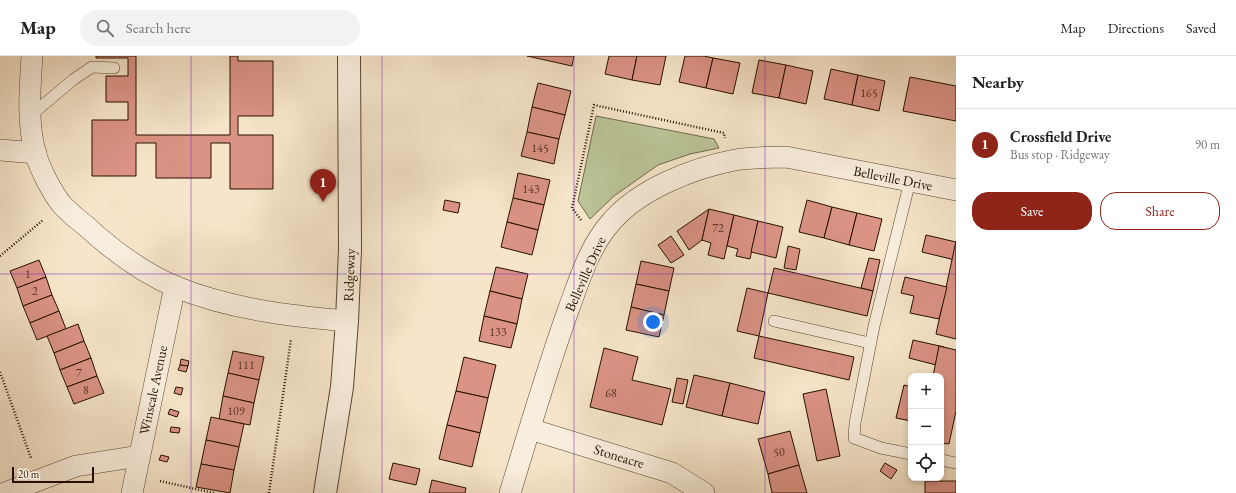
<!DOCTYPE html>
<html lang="en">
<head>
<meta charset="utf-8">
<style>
  body { margin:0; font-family:"EB Garamond",serif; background:#f2f2f2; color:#222 }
  .controls { position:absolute; right:12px; bottom:12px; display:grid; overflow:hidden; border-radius:8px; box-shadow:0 2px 6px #0003 }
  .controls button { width:36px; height:36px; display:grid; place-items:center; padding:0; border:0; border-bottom:1px solid #e0e0e0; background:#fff; color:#222; font:20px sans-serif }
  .scale { position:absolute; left:12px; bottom:10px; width:82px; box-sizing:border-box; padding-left:4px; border:2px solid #261000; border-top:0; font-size:11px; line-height:14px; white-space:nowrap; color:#261000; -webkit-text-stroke:3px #f9eedd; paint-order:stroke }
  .you { position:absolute; left:653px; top:266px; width:14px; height:14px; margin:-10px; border:3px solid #fff; border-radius:50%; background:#1a73e8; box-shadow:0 0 0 6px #1a73e833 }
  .badge { display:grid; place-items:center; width:26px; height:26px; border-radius:50%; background:#8f2418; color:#fff; font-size:13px; font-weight:700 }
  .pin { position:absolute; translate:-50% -33px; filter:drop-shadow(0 1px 2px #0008) }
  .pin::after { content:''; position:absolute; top:21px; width:14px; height:12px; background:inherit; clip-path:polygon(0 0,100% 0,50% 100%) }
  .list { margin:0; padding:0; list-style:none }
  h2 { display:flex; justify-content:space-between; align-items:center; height:52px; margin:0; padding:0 16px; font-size:17px }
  h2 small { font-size:13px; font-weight:400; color:#767676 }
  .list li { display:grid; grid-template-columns:26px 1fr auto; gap:12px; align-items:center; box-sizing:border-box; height:72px; padding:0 16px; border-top:1px solid #e0e0e0 }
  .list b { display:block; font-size:15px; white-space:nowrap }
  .list p { margin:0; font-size:13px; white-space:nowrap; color:#767676 }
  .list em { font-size:13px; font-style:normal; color:#767676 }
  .actions { display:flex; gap:8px; padding:12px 16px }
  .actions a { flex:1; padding:9px 0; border:1px solid #8f2418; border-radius:16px; text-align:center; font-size:14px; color:#8f2418 }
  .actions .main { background:#8f2418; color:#fff }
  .icon { flex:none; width:22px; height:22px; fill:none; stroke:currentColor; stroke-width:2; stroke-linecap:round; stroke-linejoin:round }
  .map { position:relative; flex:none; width:956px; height:437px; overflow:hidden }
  header { display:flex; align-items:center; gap:24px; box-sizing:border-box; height:56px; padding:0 20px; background:#fff; border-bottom:1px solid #e0e0e0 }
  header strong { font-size:19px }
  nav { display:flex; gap:22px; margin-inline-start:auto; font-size:14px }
  .search { width:280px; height:36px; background:#f2f2f2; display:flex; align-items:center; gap:10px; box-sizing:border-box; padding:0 14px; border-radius:22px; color:#767676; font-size:15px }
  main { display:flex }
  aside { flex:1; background:#fff }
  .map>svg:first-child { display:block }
  .green { fill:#bbc598; stroke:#706a4c }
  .building { fill:#db9385; stroke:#261000 }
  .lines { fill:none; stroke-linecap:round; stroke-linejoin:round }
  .service-casing { stroke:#5a4532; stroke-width:12 }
  .minor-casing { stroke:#5a4532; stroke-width:22 }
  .tertiary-casing { stroke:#5a4532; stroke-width:24 }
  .path { stroke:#261000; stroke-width:2.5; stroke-dasharray:1 2; stroke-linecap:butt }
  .service { stroke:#f9eedd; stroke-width:11 }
  .minor { stroke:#f9eedd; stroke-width:21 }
  .tertiary { stroke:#f9eedd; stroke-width:22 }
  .grid { fill:none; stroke:#7b2cbf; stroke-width:1; stroke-opacity:0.55 }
  .labels { text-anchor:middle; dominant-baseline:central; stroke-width:4; stroke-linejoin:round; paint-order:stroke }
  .number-label { font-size:12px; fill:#533121 }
  .street-label { font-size:14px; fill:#261000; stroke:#f9eedd }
</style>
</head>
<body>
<header>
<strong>Map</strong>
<div class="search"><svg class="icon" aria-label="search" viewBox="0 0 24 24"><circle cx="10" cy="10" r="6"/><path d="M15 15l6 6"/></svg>Search here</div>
<nav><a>Map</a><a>Directions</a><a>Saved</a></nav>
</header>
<main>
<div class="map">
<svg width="956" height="437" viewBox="0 0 956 437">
  <rect width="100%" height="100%" fill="#f6e5ca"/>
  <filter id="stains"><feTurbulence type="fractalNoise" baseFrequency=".005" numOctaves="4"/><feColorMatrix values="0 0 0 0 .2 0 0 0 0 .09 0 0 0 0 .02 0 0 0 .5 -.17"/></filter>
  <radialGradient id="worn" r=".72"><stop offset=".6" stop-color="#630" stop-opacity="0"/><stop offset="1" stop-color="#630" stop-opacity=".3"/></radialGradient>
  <polygon class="green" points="596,60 714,83 719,92 690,98 658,109 614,140 590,163 578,145"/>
  <g class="building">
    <polygon points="96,0 136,0 136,79 230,79 230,0 238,0 238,5 273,5 273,60 238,60 238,79 273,79 273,133 230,133 230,87 211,87 211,122 156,122 156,87 136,87 136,120 92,120 92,64 128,64 128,46 106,46 106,20 128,20 128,2 96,2"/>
    <polygon points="527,0 574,0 572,10"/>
    <polygon points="609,0 637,0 632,24 605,18"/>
    <polygon points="637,0 666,0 660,29 632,24"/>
    <polygon points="685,0 704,0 713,2 706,32 679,26"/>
    <polygon points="713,2 740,7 733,38 706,32"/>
    <polygon points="759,4 786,9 779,42 752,37"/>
    <polygon points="786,9 813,15 806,48 779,42"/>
    <polygon points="831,13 858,19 852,49 824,43"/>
    <polygon points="858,19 885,25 879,55 852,49"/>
    <polygon points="910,21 956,30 956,65 903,55"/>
    <polygon points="538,27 571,35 565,59 532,51"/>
    <polygon points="532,51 565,59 559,83 527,76"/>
    <polygon points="527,76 559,83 554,108 521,100"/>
    <polygon points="518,117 550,124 544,149 513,142"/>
    <polygon points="513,142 544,149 538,174 507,166"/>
    <polygon points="445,144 460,147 458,157 443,154"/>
    <polygon points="807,144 832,151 824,182 799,176"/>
    <polygon points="832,151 857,157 849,189 824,182"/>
    <polygon points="709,153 702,184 689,194 677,175"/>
    <polygon points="709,153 734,159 724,203 708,199 711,187 702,184"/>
    <polygon points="857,157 882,163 874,195 849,189"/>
    <polygon points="734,159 758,165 750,203 736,200 738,193 727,190"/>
    <polygon points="758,165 783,171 776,202 751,196"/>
    <polygon points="507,166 538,174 532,199 501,191"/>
    <polygon points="926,179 956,186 955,204 922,196"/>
    <polygon points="671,180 684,199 671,207 658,189"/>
    <polygon points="956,185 956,283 936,278"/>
    <polygon points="788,190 800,193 796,214 784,212"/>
    <polygon points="869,202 880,204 873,235 861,232"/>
    <polygon points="39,204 46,221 17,232 10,215"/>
    <polygon points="641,205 674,212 669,235 636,228"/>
    <polygon points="496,211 528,218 522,243 490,235"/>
    <polygon points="774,212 873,235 867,260 768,237"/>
    <polygon points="46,221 52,239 23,250 17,232"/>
    <polygon points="905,221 947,231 939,263 910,257 914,240 901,237"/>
    <polygon points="636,228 669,235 664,259 631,251"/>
    <polygon points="747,232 768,237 759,280 737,275"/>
    <polygon points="490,235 522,243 517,268 484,260"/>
    <polygon points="52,239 59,255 30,267 23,250"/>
    <polygon points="631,251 664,259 659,281 626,274"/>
    <polygon points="59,255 66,273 37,284 30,267"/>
    <polygon points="484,260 517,268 511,292 479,285"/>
    <polygon points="78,268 84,285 54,297 47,280"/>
    <polygon points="759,280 854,301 849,324 754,302"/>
    <polygon points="913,284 944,291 940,310 909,302"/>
    <polygon points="84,285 91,302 60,314 54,297"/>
    <polygon points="939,290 956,294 956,355 949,388 941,387 941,320 933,320"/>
    <polygon points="604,292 638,301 632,324 671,333 662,369 590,351"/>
    <polygon points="233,295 264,301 259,324 228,317"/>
    <polygon points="464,301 496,309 488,342 456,335"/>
    <polygon points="91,302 97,320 67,331 60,314"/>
    <polygon points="181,303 189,305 188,310 180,309"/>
    <polygon points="180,309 188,310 186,316 178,314"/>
    <polygon points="228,317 259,324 254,347 223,340"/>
    <polygon points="694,319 730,327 722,360 686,351"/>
    <polygon points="97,320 104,337 74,348 67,331"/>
    <polygon points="677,322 688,324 683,348 672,346"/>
    <polygon points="730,327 765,336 758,368 722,360"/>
    <polygon points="904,329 911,331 911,365 896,362"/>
    <polygon points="176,331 183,332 181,339 174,337"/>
    <polygon points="826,333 840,400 817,405 803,338"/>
    <polygon points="456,335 488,342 480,377 447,369"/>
    <polygon points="223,340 254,347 250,369 219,363"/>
    <polygon points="170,353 179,356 177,361 168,358"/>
    <polygon points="211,361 244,368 239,391 206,384"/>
    <polygon points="447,369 480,377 472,411 439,403"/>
    <polygon points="171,371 180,372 179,377 170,376"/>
    <polygon points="790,375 799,409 768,418 758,383"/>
    <polygon points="206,384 239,391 234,414 201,408"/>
    <polygon points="161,399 169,401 167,406 159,404"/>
    <polygon points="393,407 420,413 416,429 389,423"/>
    <polygon points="885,407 897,414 891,423 880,415"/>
    <polygon points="201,408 234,414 230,437 196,431"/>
    <polygon points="799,409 807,437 772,437 768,418"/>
    <polygon points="432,424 466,432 465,437 429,437"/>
    <rect x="925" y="425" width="31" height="12"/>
  </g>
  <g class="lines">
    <defs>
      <g id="service">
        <polyline points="30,60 74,23 92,11 114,12"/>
        <polyline points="910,125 874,270 855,367 854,382 881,392 911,398"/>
        <polyline points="774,265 870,287"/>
        <polyline points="941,404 956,407"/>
      </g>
      <g id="minor">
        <path d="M32 0C30 32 27 65 35 96 40 113 52 137 63 150 70 157 78 164 86 170 112 194 143 217 176 231 230 253 289 260 347 265"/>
        <polyline points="0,94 36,97"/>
        <polyline points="530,373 672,417 704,437"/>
        <polyline points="5,437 76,410 139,400"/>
        <polyline points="132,437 175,230"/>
        <path d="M510 437C529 375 547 313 569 252 580 222 590 189 612 165 640 133 693 112 735 104 752 101 769 101 786 101L956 134"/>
      </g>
      <polyline id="tertiary" points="325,437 342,331 347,265 350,193 349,0"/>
    </defs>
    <use href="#service" class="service-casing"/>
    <use href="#minor" class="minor-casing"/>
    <use href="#tertiary" class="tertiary-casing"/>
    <g class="path">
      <polyline points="581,164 572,152 594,49 724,77 725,82"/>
      <polyline points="0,200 43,164"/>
      <polyline points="0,316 31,402"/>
      <polyline points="160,425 214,437"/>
      <polyline points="269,437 291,283"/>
    </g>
    <use href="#service" class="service"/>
    <use href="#minor" class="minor"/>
    <use href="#tertiary" class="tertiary"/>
  </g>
  <path class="grid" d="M191 0V437M382 0V437M574 0V437M765 0V437M0 218H956"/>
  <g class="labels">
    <g class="number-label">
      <text x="869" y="37">165</text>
      <text x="540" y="92">145</text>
      <text x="531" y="133">143</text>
      <text x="718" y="172">72</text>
      <text x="28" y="218">1</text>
      <text x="35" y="235">2</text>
      <text x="498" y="276">133</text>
      <text x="246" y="309">111</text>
      <text x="79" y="317">7</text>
      <text x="86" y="334">8</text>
      <text x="611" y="337">68</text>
      <text x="236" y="355">109</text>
      <text x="779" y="396">50</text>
    </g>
    <g class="street-label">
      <text transform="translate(893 122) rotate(11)">Belleville Drive</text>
      <text transform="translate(585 218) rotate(-66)">Belleville Drive</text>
      <text transform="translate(349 219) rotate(-88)">Ridgeway</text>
      <text transform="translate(153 334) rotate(-78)">Winscale Avenue</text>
      <text transform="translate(619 400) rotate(17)">Stoneacre</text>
    </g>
  </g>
  <rect width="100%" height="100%" filter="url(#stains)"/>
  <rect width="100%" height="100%" fill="url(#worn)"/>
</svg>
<div class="controls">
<button>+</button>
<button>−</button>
<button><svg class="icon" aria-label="locate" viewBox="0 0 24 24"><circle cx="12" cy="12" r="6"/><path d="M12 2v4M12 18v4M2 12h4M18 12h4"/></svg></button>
</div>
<div class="scale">20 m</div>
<div class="you"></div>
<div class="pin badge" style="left:323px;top:146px">1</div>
</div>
<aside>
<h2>Nearby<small></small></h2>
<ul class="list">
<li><span class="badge">1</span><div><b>Crossfield Drive</b><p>Bus stop · Ridgeway</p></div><em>90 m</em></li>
</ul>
<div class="actions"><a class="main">Save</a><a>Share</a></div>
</aside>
</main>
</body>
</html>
